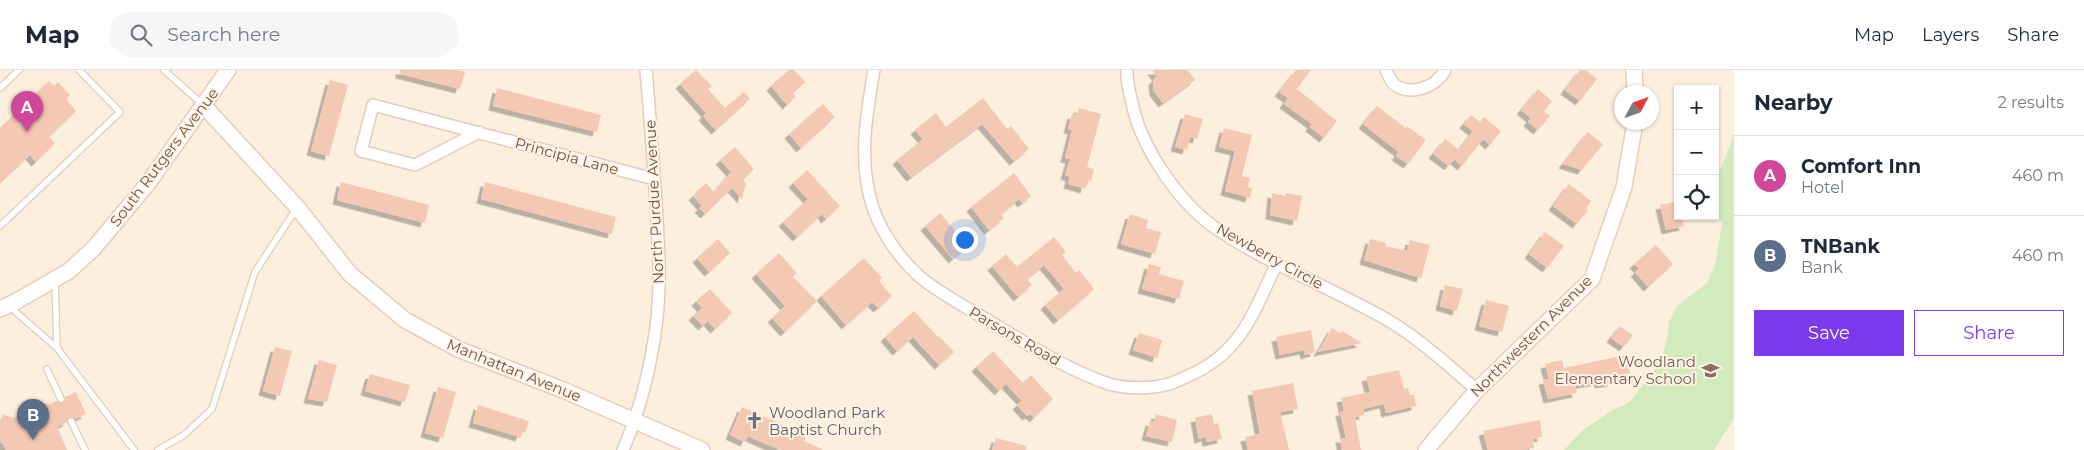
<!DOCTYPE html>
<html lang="en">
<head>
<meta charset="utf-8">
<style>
  body { margin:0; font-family:Montserrat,sans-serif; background:#f6f6f7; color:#1f2937 }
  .controls { position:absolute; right:15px; top:15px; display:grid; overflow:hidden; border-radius:0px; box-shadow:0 1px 4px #0004 }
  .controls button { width:45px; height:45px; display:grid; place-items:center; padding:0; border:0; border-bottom:1px solid #e0e1e3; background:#fff; color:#1f2937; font:25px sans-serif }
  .compass { position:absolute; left:1614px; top:15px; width:45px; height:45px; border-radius:50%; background:#fff; box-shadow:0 1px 4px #0004; rotate:49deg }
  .you { position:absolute; left:964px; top:169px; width:18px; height:18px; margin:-12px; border:4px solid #fff; border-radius:50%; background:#1a73e8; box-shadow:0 0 0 8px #1a73e833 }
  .badge { display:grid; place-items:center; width:32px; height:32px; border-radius:50%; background:#7c3aed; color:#fff; font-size:16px; font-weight:700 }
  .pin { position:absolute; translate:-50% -41px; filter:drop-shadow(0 1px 2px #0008) }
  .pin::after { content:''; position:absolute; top:26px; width:18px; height:15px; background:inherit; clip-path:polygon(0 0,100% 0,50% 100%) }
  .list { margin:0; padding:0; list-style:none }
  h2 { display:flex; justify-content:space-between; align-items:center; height:65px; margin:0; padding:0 20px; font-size:21px }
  h2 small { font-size:16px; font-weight:400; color:#747a83 }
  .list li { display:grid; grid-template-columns:32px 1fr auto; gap:15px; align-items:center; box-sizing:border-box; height:80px; padding:0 20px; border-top:1px solid #e0e1e3 }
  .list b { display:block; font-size:19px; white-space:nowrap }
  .list p { margin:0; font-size:16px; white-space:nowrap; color:#747a83 }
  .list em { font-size:16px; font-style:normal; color:#747a83 }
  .actions { display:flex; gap:10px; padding:15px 20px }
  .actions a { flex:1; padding:11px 0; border:1px solid #7c3aed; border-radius:0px; text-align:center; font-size:18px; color:#7c3aed }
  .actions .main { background:#7c3aed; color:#fff }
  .icon { flex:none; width:28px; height:28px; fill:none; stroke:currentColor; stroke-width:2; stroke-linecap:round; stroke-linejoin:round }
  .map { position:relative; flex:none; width:1734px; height:380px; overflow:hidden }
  header { display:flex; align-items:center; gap:30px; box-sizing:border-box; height:70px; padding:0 25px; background:#fff; border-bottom:1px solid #e0e1e3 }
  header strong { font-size:24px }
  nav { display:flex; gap:28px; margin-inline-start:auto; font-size:18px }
  .search { width:350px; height:45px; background:#f6f6f7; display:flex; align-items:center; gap:12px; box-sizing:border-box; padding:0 18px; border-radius:28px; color:#747a83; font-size:19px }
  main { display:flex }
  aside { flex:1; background:#fff }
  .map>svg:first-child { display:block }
  .green { fill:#d2ebbc }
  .building { fill:#f4c9b4; filter:url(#shadow) }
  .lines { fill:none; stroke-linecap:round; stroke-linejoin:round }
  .lane-casing { stroke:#e3ccbd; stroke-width:8 }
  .street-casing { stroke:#e3ccbd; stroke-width:14 }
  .secondary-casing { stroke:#e9ccb9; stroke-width:18 }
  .lane { stroke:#fff; stroke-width:5.5 }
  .street { stroke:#fff; stroke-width:11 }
  .secondary { stroke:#fff; stroke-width:15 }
  .labels { text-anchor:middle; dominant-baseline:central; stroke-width:4; stroke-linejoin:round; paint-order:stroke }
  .street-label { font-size:15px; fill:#745345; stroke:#fff3e5 }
  .education-label { font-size:15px; fill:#785e54; stroke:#fff3e5; text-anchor:end }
  .worship-label { font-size:15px; fill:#5b616d; stroke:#fff3e5; text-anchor:start }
</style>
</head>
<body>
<header>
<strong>Map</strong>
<div class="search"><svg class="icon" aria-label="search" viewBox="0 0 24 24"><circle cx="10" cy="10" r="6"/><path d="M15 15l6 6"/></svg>Search here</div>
<nav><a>Map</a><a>Layers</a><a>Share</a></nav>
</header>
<main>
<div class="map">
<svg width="1734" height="380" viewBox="0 0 1734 380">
  <defs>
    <filter id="shadow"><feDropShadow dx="-4.5" dy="4.5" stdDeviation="0" flood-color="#0004"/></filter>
  </defs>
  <rect width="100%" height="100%" fill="#fdefde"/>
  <path class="green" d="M1734 64V348L1714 380H1564L1582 361 1609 342 1630 332 1653 302 1663 284 1668 263 1669 251 1677 236 1707 213 1715 195 1722 153C1702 124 1726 92 1734 64Z"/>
  <g class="building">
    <polygon points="400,0 456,0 465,2 460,19 400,4"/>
    <polygon points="696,0 712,16 708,19 725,38 744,22 750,29 716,60 703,46 706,43 680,14"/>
    <polygon points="789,0 794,0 805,12 793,23 796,26 787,35 771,16"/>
    <polygon points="1152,0 1188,0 1195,10 1163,33 1154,21 1153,10 1157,7"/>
    <polygon points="1296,0 1311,0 1297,19 1337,51 1324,68 1310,57 1312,54 1284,34 1288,28 1279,22"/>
    <polygon points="1580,0 1586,0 1597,9 1580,31 1565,20"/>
    <polygon points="330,10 348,15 329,86 311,81"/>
    <polygon points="49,11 54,16 58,12 70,25 66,29 76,41 49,67 55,73 36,92 30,85 0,113 0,58"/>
    <polygon points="497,18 601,45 597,62 493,36"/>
    <polygon points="1538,19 1552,31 1544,42 1550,46 1538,60 1528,52 1531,48 1521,40"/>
    <polygon points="983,28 1007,59 1011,56 1029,79 1014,91 982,54 911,107 897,90 923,69 915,60 936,43 946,57"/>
    <polygon points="823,34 835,47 801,78 789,64"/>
    <polygon points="1377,36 1406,58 1407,56 1426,70 1408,94 1396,86 1399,82 1363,54"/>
    <polygon points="1079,38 1101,44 1087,97 1094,99 1091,111 1087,110 1085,119 1068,114 1070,107 1065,105 1070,89 1065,88 1072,60 1068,59 1072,44 1077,45"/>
    <polygon points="1185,44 1203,49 1197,69 1190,67 1187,80 1175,77"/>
    <polygon points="1471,45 1480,52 1484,47 1501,61 1490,75 1483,69 1462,96 1454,89 1449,96 1433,84 1445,69 1459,80 1473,61 1464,54"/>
    <polygon points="1224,58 1252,65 1242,106 1250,108 1248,117 1252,118 1250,128 1225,121 1235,81 1219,77"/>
    <polygon points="1588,62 1603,74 1582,100 1563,94"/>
    <polygon points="735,77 754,99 743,110 746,114 742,129 732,118 705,144 699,138 702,136 693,126 706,113 714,122 731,102 720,90"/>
    <polygon points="807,100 840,136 826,149 822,144 797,167 783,152 808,129 793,113"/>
    <polygon points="1014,103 1031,126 1022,133 1019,129 1001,144 1004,148 989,160 971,137"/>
    <polygon points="341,112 429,135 425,153 337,130"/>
    <polygon points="485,112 616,147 612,164 481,129"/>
    <polygon points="1569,114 1591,131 1586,138 1588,140 1577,154 1553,136"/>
    <polygon points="1272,123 1285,126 1286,123 1302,126 1297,151 1270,145"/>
    <polygon points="1678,131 1678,146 1681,146 1684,156 1666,160 1660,135"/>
    <polygon points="940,143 968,176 953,189 925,156"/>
    <polygon points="1130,144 1148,150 1146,158 1161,162 1155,184 1121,174"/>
    <polygon points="1545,162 1564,176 1547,198 1529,184"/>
    <polygon points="1054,167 1066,182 1062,185 1076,203 1079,200 1094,219 1058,250 1045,235 1064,219 1044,195 1027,209 1032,215 1018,227 992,196 1006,184 1017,197"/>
    <polygon points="718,169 730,183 709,202 697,188"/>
    <polygon points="1370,169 1386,173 1386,176 1407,181 1410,170 1430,175 1421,208 1364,190"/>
    <polygon points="1656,175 1673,194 1648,217 1635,202 1639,199 1634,194"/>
    <polygon points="779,183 797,203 793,207 817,231 785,262 772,248 785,236 756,204"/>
    <polygon points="864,188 882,208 879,211 892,226 878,238 872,232 846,255 821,226"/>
    <polygon points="1149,194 1161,197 1159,204 1184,211 1179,229 1142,219"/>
    <polygon points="1445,215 1463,219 1457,241 1440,236"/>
    <polygon points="710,219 732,243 715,259 708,251 703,256 693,246 702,238 696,231"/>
    <polygon points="1486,230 1509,236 1502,262 1479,256"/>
    <polygon points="914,241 938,267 939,266 954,282 939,295 913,267 897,281 885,267"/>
    <polygon points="1620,256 1633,265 1624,277 1611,268"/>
    <polygon points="1332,258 1340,263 1342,261 1362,273 1318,282"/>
    <polygon points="1311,260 1315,282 1305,285 1304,280 1280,285 1276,267"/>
    <polygon points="1139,263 1162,270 1157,288 1133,280"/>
    <polygon points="275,277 292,281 280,326 263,321"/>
    <polygon points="993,281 1023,313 1031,305 1053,329 1034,348 1030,344 1027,346 1017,335 1022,331 1006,314 999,321 976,297"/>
    <polygon points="1626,285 1630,303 1611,307 1612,312 1599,314 1599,311 1575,315 1577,323 1548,329 1543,310 1549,309 1545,294 1562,290 1564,298"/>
    <polygon points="319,290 337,295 327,332 308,329"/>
    <polygon points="1399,300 1404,319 1408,318 1410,325 1414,325 1416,336 1386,343 1384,334 1363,339 1364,345 1355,347 1361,380 1342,380 1340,368 1346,368 1340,342 1344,341 1341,328 1370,322 1366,307"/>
    <polygon points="370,304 410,315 405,332 365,321"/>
    <polygon points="1293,313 1298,339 1280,342 1289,380 1248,380 1245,367 1260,364 1252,321"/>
    <polygon points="438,317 456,322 443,368 425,363"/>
    <polygon points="76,322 86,344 75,349 69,347 67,352 57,357 67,380 6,380 3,374 0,372 0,352 3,344 13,348 47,333 48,335 57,331 63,333 65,327"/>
    <polygon points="478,335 529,351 525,363 522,362 520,367 473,353"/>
    <polygon points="742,337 806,365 804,371 824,380 780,380 748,366 745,372 730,365"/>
    <polygon points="1156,344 1177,350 1172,372 1146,366 1150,351 1154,352"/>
    <polygon points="1212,344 1214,354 1218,353 1222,369 1207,372 1206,367 1199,369 1195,348"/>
    <polygon points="1540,350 1542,367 1533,369 1534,378 1522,380 1488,380 1483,361"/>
    <polygon points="996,368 1026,376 1026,380 992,380"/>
  </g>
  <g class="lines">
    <defs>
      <g id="lane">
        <polyline points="164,0 202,34"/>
        <polyline points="0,18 19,0"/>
        <polyline points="0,156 120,42 79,0"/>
        <polyline points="55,210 57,278"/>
        <polyline points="10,237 57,278 134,380"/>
        <polyline points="47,299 61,329"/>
        <polyline points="71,351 85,380"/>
        <polyline points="158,380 184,365 212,339 255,202 296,139"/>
      </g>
      <g id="street">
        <path d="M874 0C866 46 858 93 873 138 882 164 903 194 925 211 948 228 974 242 999 257 1034 278 1070 301 1109 314 1127 319 1151 319 1169 314 1176 312 1183 308 1190 305 1242 282 1254 241 1277 193"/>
        <path d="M1127 0C1126 14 1131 27 1134 41 1144 81 1180 133 1214 157 1267 194 1335 219 1391 252 1422 271 1449 296 1477 320"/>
        <path d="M1386 0C1388 5 1390 10 1394 14 1409 27 1437 17 1445 0"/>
        <polyline points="479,62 415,95 361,81 373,35 654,109"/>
        <path d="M623 380C638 345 648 308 654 270 662 225 659 178 656 133 653 89 650 44 646 0"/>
      </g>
      <g id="secondary">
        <polyline points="1634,0 1635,22"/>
        <polyline points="204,36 297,137 350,204 405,250 458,279 563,320 702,380"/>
        <polyline points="0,239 15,232 69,201 94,178 149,112 228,0"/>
        <polyline points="1426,380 1477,320 1592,209 1624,117 1635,52"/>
      </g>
    </defs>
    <use href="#lane" class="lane-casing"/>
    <use href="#street" class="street-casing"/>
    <use href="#secondary" class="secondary-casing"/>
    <use href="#lane" class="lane"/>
    <use href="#street" class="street"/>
    <use href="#secondary" class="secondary"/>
  </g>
  <defs>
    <symbol id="school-bare" viewBox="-9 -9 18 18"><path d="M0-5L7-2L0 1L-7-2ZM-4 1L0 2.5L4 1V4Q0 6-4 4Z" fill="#8d6e63" stroke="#fff3e5" stroke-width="2.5" paint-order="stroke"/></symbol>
    <symbol id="church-bare" viewBox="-9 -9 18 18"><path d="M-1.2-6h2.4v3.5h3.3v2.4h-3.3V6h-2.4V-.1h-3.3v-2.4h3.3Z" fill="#6b7280" stroke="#fff3e5" stroke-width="2.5" paint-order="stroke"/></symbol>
  </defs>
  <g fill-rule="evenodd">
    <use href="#school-bare" x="1698" y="288" width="25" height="25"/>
    <use href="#church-bare" x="742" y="338" width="25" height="25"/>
  </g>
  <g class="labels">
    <g class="street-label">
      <text transform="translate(567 86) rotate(15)">Principia Lane</text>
      <text transform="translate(164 87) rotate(-53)">South Rutgers Avenue</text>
      <text transform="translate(654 132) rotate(-93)">North Purdue Avenue</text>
      <text transform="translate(1270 186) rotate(29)">Newberry Circle</text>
      <text transform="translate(1015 266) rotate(30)">Parsons Road</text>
      <text transform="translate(1531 266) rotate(-45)">Northwestern Avenue</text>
      <text transform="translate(514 300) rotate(22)">Manhattan Avenue</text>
    </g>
    <g class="education-label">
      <text x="1696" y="291">Woodland<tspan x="1696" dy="17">Elementary School</tspan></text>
    </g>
    <g class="worship-label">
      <text x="769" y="342">Woodland Park<tspan x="769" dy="17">Baptist Church</tspan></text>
    </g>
  </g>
</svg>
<div class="controls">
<button>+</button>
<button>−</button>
<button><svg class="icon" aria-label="locate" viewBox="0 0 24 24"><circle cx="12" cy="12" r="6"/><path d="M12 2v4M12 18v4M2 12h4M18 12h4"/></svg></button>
</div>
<svg class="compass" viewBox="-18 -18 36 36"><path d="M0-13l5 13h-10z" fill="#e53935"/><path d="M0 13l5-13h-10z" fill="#747a83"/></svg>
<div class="you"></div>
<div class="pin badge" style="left:27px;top:62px;background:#d1479c">A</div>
<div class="pin badge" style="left:33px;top:370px;background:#5c6f8a">B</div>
</div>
<aside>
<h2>Nearby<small>2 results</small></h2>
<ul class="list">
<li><span class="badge" style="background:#d1479c">A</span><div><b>Comfort Inn</b><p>Hotel</p></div><em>460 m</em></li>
<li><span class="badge" style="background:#5c6f8a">B</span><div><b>TNBank</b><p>Bank</p></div><em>460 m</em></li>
</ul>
<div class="actions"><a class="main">Save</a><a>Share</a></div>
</aside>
</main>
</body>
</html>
